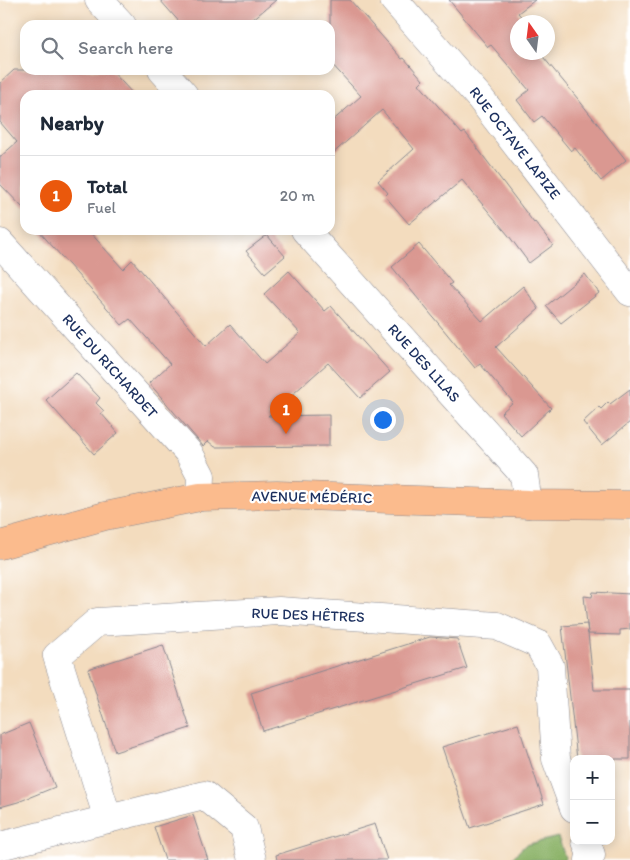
<!DOCTYPE html>
<html lang="en">
<head>
<meta charset="utf-8">
<style>
  body { margin:0; font-family:Itim,sans-serif; background:#f6f6f7; color:#1f2937 }
  .controls { position:absolute; right:15px; bottom:15px; display:grid; overflow:hidden; border-radius:10px; box-shadow:0 2px 12px #0003 }
  .controls button { width:45px; height:45px; display:grid; place-items:center; padding:0; border:0; border-bottom:1px solid #e0e1e3; background:#fff; color:#1f2937; font:25px sans-serif }
  .compass { position:absolute; left:510px; top:15px; width:45px; height:45px; border-radius:50%; background:#fff; box-shadow:0 2px 12px #0003; rotate:346deg }
  .you { position:absolute; left:382px; top:419px; width:18px; height:18px; margin:-12px; border:4px solid #fff; border-radius:50%; background:#1a73e8; box-shadow:0 0 0 8px #1a73e833 }
  .badge { display:grid; place-items:center; width:32px; height:32px; border-radius:50%; background:#ea580c; color:#fff; font-size:16px; font-weight:700 }
  .pin { position:absolute; translate:-50% -41px; filter:drop-shadow(0 1px 2px #0008) }
  .pin::after { content:''; position:absolute; top:26px; width:18px; height:15px; background:inherit; clip-path:polygon(0 0,100% 0,50% 100%) }
  .list { margin:0; padding:0; list-style:none }
  h2 { display:flex; justify-content:space-between; align-items:center; height:65px; margin:0; padding:0 20px; font-size:21px }
  h2 small { font-size:16px; font-weight:400; color:#747a83 }
  .list li { display:grid; grid-template-columns:32px 1fr auto; gap:15px; align-items:center; box-sizing:border-box; height:80px; padding:0 20px; border-top:1px solid #e0e1e3 }
  .list b { display:block; font-size:19px; white-space:nowrap }
  .list p { margin:0; font-size:16px; white-space:nowrap; color:#747a83 }
  .list em { font-size:16px; font-style:normal; color:#747a83 }
  .icon { flex:none; width:28px; height:28px; fill:none; stroke:currentColor; stroke-width:2; stroke-linecap:round; stroke-linejoin:round }
  .map { position:relative; flex:none; width:630px; height:860px; overflow:hidden }
  .search { position:absolute; background:#fff; box-shadow:0 2px 12px #0003; left:20px; top:20px; width:315px; height:55px; display:flex; align-items:center; gap:12px; box-sizing:border-box; padding:0 18px; border-radius:15px; color:#747a83; font-size:19px }
  .panel { position:absolute; background:#fff; box-shadow:0 2px 12px #0003; left:20px; top:90px; width:315px; height:145px; border-radius:15px }
  .map>svg:first-child { display:block }
  .forest { fill:#8cb369; stroke:#547164 }
  .building { fill:#da9891 }
  .lines { fill:none; stroke-linecap:round; stroke-linejoin:round }
  .minor-casing { stroke:#87868e; stroke-width:29 }
  .major-casing { stroke:#87868e; stroke-width:29 }
  .minor { stroke:#fff; stroke-width:28 }
  .major { stroke:#fbbb8d; stroke-width:28 }
  .labels { text-anchor:middle; dominant-baseline:central; stroke-width:4.5; stroke-linejoin:round; paint-order:stroke }
  .street-label { font-size:15px; fill:#1b2f5e; stroke:#fff }
</style>
</head>
<body>
<div class="map">
<svg width="630" height="860" viewBox="0 0 630 860">
  <rect width="100%" height="100%" fill="#fff"/>
  <filter id="ink" filterUnits="userSpaceOnUse"><feTurbulence type="fractalNoise" baseFrequency=".02" numOctaves="2"/><feDisplacementMap in="SourceGraphic" scale="10" xChannelSelector="R" yChannelSelector="G"/><feConvolveMatrix kernelMatrix="1 2 1 2 8 2 1 2 1" color-interpolation-filters="sRGB"/></filter>
  <filter id="wash" filterUnits="userSpaceOnUse"><feTurbulence type="fractalNoise" baseFrequency=".0096" numOctaves="4" result="noise"/><feDisplacementMap in="SourceGraphic" scale="20" xChannelSelector="R" yChannelSelector="G"/><feGaussianBlur stdDeviation="1.12" result="paint"/><feColorMatrix in="noise" values="0 0 0 0 0 0 0 0 0 0 0 0 0 0 0 0 0 1.4 0 .05"/><feComposite in="paint" operator="in"/></filter>
  <g filter="url(#wash)">
    <rect width="100%" height="100%" fill="#f3dcbe"/>
    <polygon class="forest" points="558,837 566,860 510,860 525,845"/>
    <g id="blocks">
      <g class="building">
        <polygon points="160,0 276,0 246,25 182,25"/>
        <polygon points="330,0 350,0 402,59 404,58 423,80 419,84 462,134 465,132 534,223 535,222 553,245 529,263 509,236 462,180 409,224 385,196 388,193 378,181 414,149 382,110 330,156 330,123 361,96 330,62"/>
        <polygon points="449,0 535,0 518,13 526,22 518,22 518,52 539,52 578,99 626,160 601,181 575,148 571,151 542,116 534,122 517,100 529,90 491,45 488,47"/>
        <polygon points="14,70 111,70 134,95 25,95 25,210 0,184 0,157 17,142 0,122 0,83"/>
        <polygon points="38,230 88,230 123,269 132,260 206,346 230,324 265,364 300,333 264,294 289,271 325,311 331,306 390,372 360,398 328,363 268,416 329,415 329,446 215,447 208,441 203,446 149,383 170,364 130,319 122,325"/>
        <polygon points="267,235 285,256 265,273 246,251"/>
        <polygon points="419,244 452,283 449,285 482,321 523,286 539,309 496,347 551,408 521,436 501,413 513,402 480,364 475,368 392,267"/>
        <polygon points="585,274 599,293 561,323 546,306"/>
        <polygon points="76,373 100,398 96,403 104,411 101,413 118,433 94,454 46,400"/>
        <polygon points="630,389 630,422 602,445 583,422 599,407 601,409 608,402 610,404"/>
        <polygon points="593,592 630,594 630,629 620,630 620,635 588,634 584,596 592,597"/>
        <polygon points="587,624 594,690 630,690 630,759 577,759 562,626"/>
        <polygon points="430,637 457,639 467,668 263,731 251,693"/>
        <polygon points="163,645 190,728 115,752 88,669"/>
        <polygon points="29,723 55,787 18,802 0,807 0,735"/>
        <polygon points="518,724 544,804 470,828 442,747"/>
        <polygon points="193,815 208,860 165,860 154,827"/>
        <polygon points="375,824 387,860 277,860 276,855"/>
      </g>
    </g>
  </g>
  <g filter="url(#ink)">
    <use href="#blocks" fill-opacity="0" stroke="#87868e" stroke-width="1"/>
    <g class="lines">
      <defs>
        <g id="minor">
          <polyline points="99,0 122,25"/>
          <polyline points="394,0 480,98 630,292"/>
          <polyline points="162,70 184,95"/>
          <polyline points="305,230 524,475 528,504"/>
          <polyline points="0,243 189,453 201,476 200,497"/>
          <polyline points="108,819 57,656 97,622 279,611 497,626 538,644 550,666 556,759 574,808"/>
          <polyline points="586,841 591,855 589,860"/>
          <polyline points="0,846 204,795 244,828 252,860"/>
        </g>
        <polyline id="major" points="0,545 105,516 200,497 277,495 528,504 630,505"/>
      </defs>
      <use href="#minor" class="minor-casing"/>
      <use href="#major" class="major-casing"/>
      <use href="#minor" class="minor"/>
      <use href="#major" class="major"/>
    </g>
  </g>
  <g class="labels">
    <g class="street-label">
      <text transform="translate(515 143) rotate(52)">RUE OCTAVE LAPIZE</text>
      <text transform="translate(424 363) rotate(48)">RUE DES LILAS</text>
      <text transform="translate(110 366) rotate(48)">RUE DU RICHARDET</text>
      <text transform="translate(312 497) rotate(1)">AVENUE MÉDÉRIC</text>
      <text transform="translate(308 615) rotate(2)">RUE DES HÊTRES</text>
    </g>
  </g>
</svg>
<div class="controls">
<button>+</button>
<button>−</button>
</div>
<svg class="compass" viewBox="-18 -18 36 36"><path d="M0-13l5 13h-10z" fill="#e53935"/><path d="M0 13l5-13h-10z" fill="#747a83"/></svg>
<div class="you"></div>
<div class="pin badge" style="left:286px;top:434px">1</div>
<div class="search"><svg class="icon" aria-label="search" viewBox="0 0 24 24"><circle cx="10" cy="10" r="6"/><path d="M15 15l6 6"/></svg>Search here</div>
<section class="panel">
<h2>Nearby<small></small></h2>
<ul class="list">
<li><span class="badge">1</span><div><b>Total</b><p>Fuel</p></div><em>20 m</em></li>
</ul>
</section>
</div>
</body>
</html>
